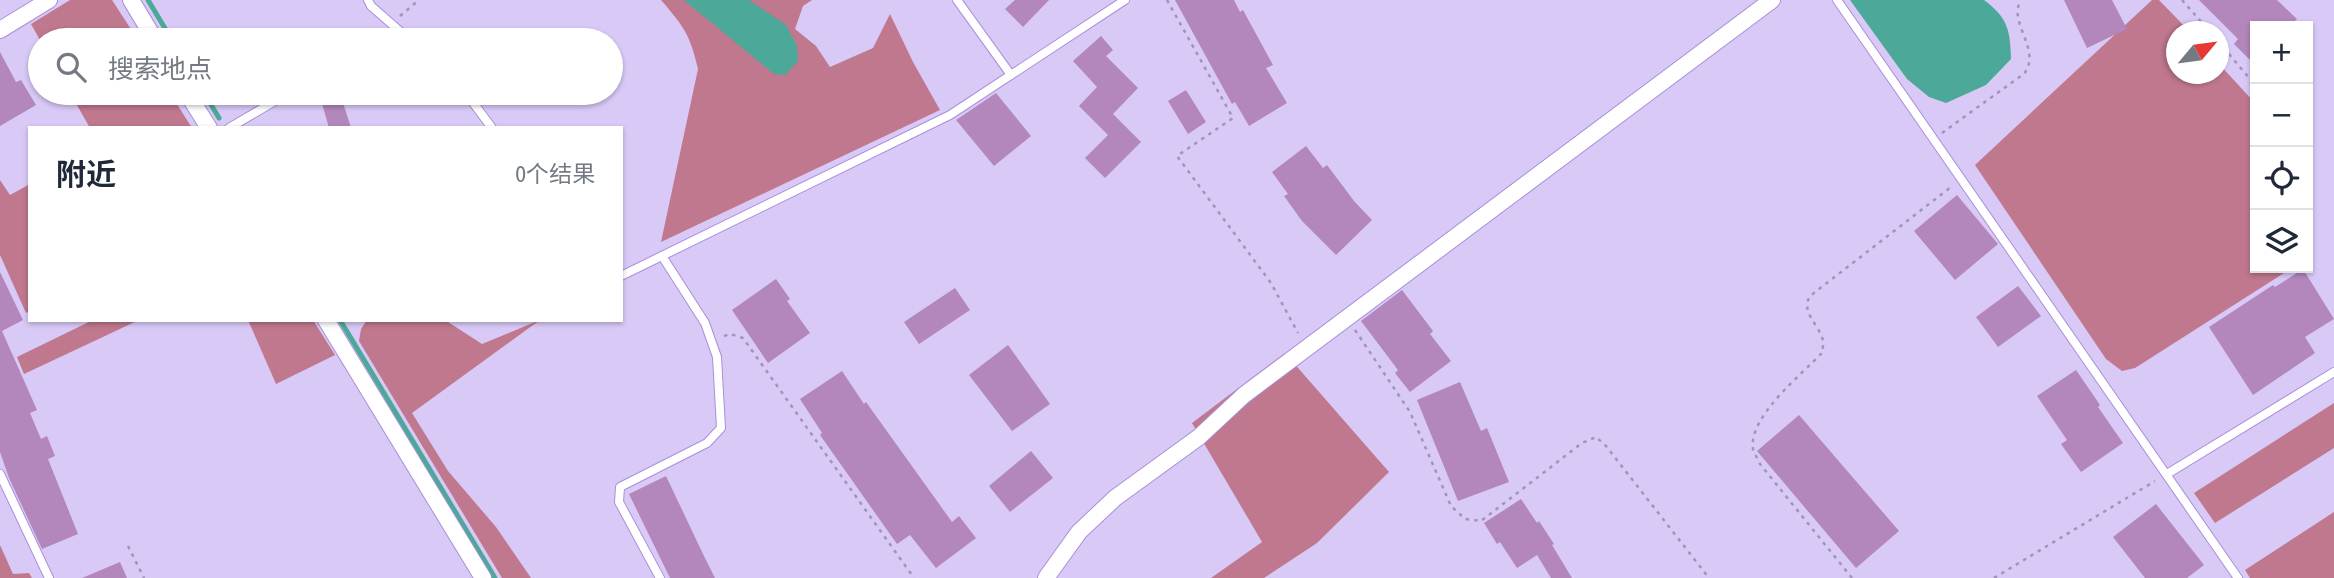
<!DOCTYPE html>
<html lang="zh">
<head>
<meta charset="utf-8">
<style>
  body { margin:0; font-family:"Asap Condensed","Noto Sans SC",sans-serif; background:#f6f6f7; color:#1f2937 }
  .controls { position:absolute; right:21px; top:21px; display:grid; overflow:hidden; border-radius:0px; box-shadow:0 2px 5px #0004 }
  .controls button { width:63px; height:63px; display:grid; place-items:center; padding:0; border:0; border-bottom:2px solid #e0e1e3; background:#fff; color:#1f2937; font:35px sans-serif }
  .compass { position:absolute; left:2166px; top:21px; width:63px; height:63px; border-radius:50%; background:#fff; box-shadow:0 2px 5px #0004; rotate:61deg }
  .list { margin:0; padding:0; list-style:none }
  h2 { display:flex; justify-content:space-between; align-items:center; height:91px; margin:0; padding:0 28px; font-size:30px }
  h2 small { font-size:23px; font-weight:400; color:#747a83 }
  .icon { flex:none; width:38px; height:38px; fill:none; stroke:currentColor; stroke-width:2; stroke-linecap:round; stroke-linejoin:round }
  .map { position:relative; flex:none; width:2334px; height:578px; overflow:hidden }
  .search { position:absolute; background:#fff; box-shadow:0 2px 5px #0004; left:28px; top:28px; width:595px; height:77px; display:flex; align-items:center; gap:18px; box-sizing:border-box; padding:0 24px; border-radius:38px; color:#747a83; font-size:26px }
  .panel { position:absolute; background:#fff; box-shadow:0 2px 5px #0004; left:28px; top:126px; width:595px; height:196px; border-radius:0px }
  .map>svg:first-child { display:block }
  .forest { fill:#bf788e }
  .water { fill:#4ca999 }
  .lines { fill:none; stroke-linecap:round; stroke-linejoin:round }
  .stream { stroke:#4ca999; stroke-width:5 }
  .building { fill:#b386bc }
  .lane-casing { stroke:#a98fd8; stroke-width:10 }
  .street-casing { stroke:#a98fd8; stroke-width:18 }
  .path { stroke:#a193bc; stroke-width:2.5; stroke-dasharray:3.5 5; stroke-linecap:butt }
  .lane { stroke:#fff; stroke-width:8 }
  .street { stroke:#fff; stroke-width:16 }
</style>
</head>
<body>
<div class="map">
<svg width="2334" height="578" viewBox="0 0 2334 578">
  <rect width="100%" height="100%" fill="#d9c9f7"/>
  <g class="forest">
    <polygon points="70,0 112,0 138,40 40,40 31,24"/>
    <path d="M661 0H812L803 6 795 29 816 46 830 67 873 48 890 14 913 62 940 110 661 242 698 69C690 34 684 27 661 0Z"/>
    <polygon points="2152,0 2159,0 2189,31 2176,32 2176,74 2218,74 2219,64 2255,103 2255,268 2292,268 2135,368 2122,371 2106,359 1975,165"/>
    <polygon points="70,93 170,93 192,128 90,128"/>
    <polygon points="0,180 10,195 30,184 30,311 26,313 0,255"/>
    <polygon points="93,320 139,320 24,374 17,357"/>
    <polygon points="248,320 313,320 335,355 276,384"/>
    <polygon points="367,320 445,320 482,344 540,320 412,413 448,471 496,527 531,578 502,578 359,341 361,329"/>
    <polygon points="1285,353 1389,472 1317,543 1264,578 1211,578 1262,542 1192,423"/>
    <polygon points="2334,403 2334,448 2215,523 2194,493"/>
    <polygon points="2334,512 2334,578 2250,578 2245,570"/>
    <polygon points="0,545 13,574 29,573 32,578 0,578"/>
  </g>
  <g class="water">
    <polygon points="684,0 749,0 786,25 797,46 798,61 785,75 774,74"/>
    <path d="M1850 0H1984C2008 18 2010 30 2011 59L1986 85 1946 103 1929 97 1907 79Z"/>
  </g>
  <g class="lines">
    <g class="stream">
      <polyline points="148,0 172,40"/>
      <polyline points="204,93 219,118"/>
      <polyline points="340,320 495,578"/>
    </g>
  </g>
  <g class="building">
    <polygon points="1015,0 1049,0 1023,27 1005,9"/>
    <polygon points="1175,0 1234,0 1240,12 1243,10 1273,65 1266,68 1287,103 1249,126 1235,102 1232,104"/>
    <polygon points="2064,0 2112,0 2127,29 2087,48"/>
    <polygon points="2199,0 2277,0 2297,19 2290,26 2255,26 2255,65 2234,44 2238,39"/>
    <polygon points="1101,36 1113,50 1106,56 1138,88 1113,114 1141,142 1105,178 1085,158 1108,135 1079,106 1097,87 1073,61"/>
    <polygon points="0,52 16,82 21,80 36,105 0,126"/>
    <polygon points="1186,90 1206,122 1188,134 1168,101"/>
    <polygon points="319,93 340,93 351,128 329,128"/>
    <polygon points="996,93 1031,136 994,166 956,120"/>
    <polygon points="1306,146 1323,168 1327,165 1354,201 1372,220 1336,255 1302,221 1284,196 1288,194 1272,172"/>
    <polygon points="1957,195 1998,244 1955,280 1914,231"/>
    <polygon points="2303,269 2334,319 2305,337 2315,353 2253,395 2209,327 2273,285 2275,287"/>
    <polygon points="0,272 23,320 2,331 37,410 30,413 41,439 47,436 55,456 48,459 78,534 42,549 9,478 0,452"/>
    <polygon points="776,279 790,299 787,301 810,333 768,363 732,310"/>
    <polygon points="2018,286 2041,316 1998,347 1976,317"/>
    <polygon points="955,288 970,310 919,344 904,322"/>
    <polygon points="1402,290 1433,331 1430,334 1451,361 1410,392 1395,373 1398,370 1361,321"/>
    <polygon points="1008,345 1050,404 1012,431 969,375"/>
    <polygon points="2076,370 2100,405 2098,407 2123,443 2081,472 2061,444 2067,440 2037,396"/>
    <polygon points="842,371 864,404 866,402 952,522 959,516 976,538 936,568 910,535 897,544 820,435 822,433 800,399"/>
    <polygon points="1460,382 1481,431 1487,428 1509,482 1458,501 1417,400"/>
    <polygon points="1799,415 1899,531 1856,568 1757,451"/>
    <polygon points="1031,451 1053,478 1010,512 989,486"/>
    <polygon points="666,476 703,554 715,578 670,578 629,494"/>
    <polygon points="1521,499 1537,523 1539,521 1554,544 1552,545 1572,578 1551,578 1537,555 1517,568 1500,542 1497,544 1484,523"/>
    <polygon points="2156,504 2204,565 2187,578 2145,578 2113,537"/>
    <polygon points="120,562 127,578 82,578"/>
  </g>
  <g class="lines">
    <defs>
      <g id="lane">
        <polyline points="368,0 371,6 410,40"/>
        <polyline points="957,0 1011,75"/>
        <polyline points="1837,0 2238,578"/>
        <polyline points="466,93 492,128"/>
        <polyline points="229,128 275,101"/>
        <polyline points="621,276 950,115 1125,0"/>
        <polyline points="0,474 49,578"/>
        <polyline points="2167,474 2334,372"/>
        <polyline points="660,578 619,502 620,487 707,443 721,428 717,357 705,323 662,256"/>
      </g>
      <g id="street">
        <polyline points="131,0 155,40"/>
        <polyline points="0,30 49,0"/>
        <polyline points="187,93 209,128"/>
        <polyline points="326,320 483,578"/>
        <polyline points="1046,578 1079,532 1115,498 1199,437 1244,395 1772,0"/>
      </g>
    </defs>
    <use href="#lane" class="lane-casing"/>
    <use href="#street" class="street-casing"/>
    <g class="path">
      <polyline points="1167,0 1233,118 1177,156 1271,283 1298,333"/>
      <polyline points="2182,0 2210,32"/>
      <polyline points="400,16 419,0"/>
      <polyline points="2218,41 2255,85"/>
      <path d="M1942 133 2025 73C2026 69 2029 66 2029 62 2033 42 2009 19 2021 0"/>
      <polyline points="1355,330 1410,412 1451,506 1465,519 1481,521 1582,443 1596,437 1606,446 1709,578"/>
      <polyline points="724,336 730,334 743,338 914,578"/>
      <polyline points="128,546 144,578"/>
      <path d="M1852 578 1760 464C1758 459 1754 453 1753 449 1748 417 1802 374 1822 353 1822 349 1824 345 1823 341 1820 325 1800 313 1810 296L1951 187"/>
      <polyline points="1994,578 2155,481"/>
    </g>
    <use href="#lane" class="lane"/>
    <use href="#street" class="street"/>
  </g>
</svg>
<div class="controls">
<button>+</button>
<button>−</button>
<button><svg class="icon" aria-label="locate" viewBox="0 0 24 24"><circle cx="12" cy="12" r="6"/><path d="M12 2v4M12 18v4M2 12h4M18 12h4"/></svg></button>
<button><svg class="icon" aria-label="layers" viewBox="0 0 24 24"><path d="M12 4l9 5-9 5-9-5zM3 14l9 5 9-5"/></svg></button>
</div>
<svg class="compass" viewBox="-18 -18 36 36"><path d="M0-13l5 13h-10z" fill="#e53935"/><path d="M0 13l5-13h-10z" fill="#747a83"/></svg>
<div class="search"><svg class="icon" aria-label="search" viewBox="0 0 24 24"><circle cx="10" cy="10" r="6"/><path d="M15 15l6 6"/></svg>搜索地点</div>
<section class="panel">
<h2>附近<small>0个结果</small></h2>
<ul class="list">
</ul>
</section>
</div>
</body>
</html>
